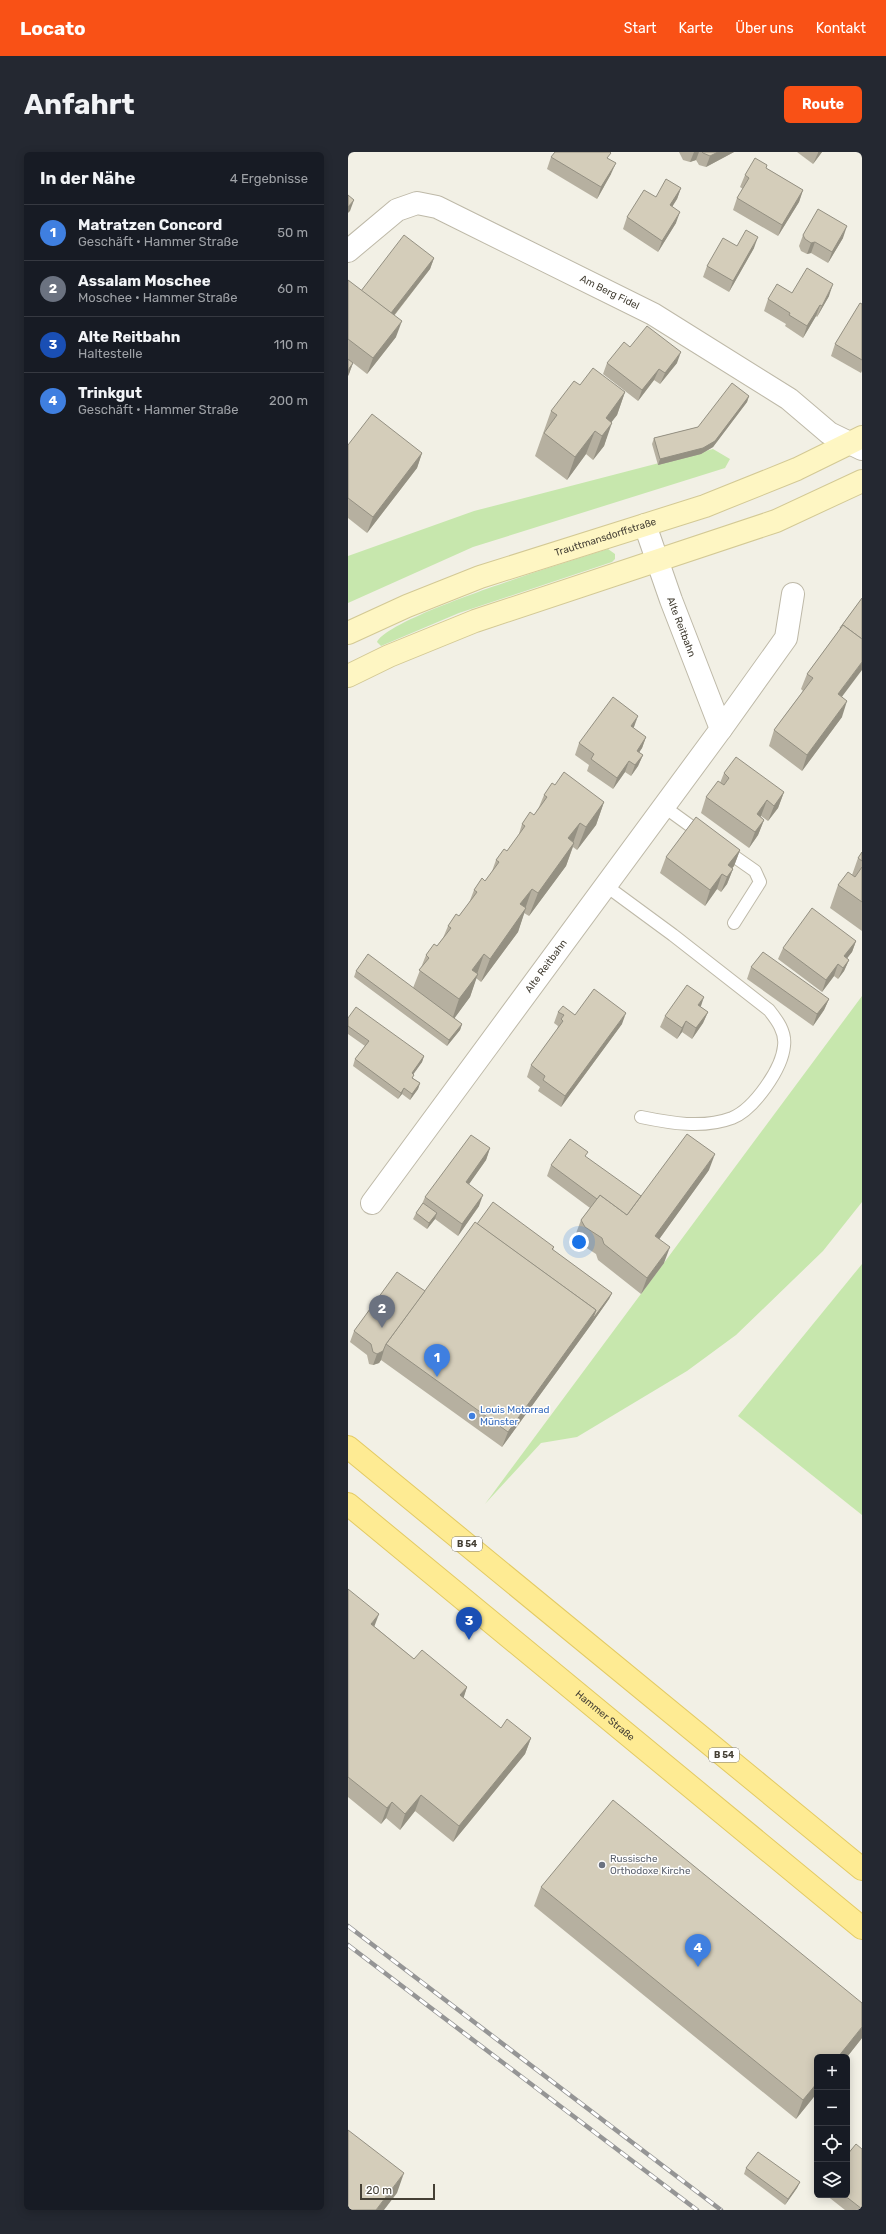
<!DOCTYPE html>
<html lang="de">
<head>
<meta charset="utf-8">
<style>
  body { margin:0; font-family:Rubik,sans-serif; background:#242831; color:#f1f3f6 }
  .controls { position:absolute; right:12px; bottom:12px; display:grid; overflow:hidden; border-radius:6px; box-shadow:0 2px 10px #0003 }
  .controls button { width:36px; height:36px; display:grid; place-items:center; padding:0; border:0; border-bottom:1px solid #363941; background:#171b24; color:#f1f3f6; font:20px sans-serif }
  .scale { position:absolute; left:12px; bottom:10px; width:75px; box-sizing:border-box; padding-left:4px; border:2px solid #454035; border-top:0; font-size:11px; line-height:14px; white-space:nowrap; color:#454035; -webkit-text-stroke:3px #fff; paint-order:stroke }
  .you { position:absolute; left:231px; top:1090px; width:14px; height:14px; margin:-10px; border:3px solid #fff; border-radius:50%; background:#1a73e8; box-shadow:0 0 0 6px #1a73e833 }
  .badge { display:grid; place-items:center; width:26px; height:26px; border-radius:50%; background:#f95116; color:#fff; font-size:13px; font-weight:700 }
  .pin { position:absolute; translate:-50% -33px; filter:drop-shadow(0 1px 2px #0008) }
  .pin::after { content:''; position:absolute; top:21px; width:14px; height:12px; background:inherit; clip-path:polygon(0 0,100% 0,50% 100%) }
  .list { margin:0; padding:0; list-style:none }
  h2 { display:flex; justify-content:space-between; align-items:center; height:52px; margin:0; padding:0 16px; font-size:17px }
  h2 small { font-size:13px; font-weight:400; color:#9ea1a6 }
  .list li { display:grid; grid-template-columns:26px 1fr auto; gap:12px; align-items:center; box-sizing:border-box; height:56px; padding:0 16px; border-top:1px solid #363941 }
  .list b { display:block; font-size:15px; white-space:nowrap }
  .list p { margin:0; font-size:13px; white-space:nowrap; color:#9ea1a6 }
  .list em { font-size:13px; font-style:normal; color:#9ea1a6 }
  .icon { flex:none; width:22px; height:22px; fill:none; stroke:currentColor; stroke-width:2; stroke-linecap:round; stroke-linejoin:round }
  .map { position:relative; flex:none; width:514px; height:2058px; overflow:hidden; border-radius:6px }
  header { display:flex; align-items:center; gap:24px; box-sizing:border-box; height:56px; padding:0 20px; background:#f95116; color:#fff }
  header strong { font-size:19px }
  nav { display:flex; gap:22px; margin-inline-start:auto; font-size:14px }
  .intro { display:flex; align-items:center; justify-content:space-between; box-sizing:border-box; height:96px; padding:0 24px }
  h1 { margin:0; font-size:28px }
  .button { padding:10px 18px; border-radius:6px; background:#f95116; color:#fff; font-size:14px; font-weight:700 }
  main { display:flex; gap:24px; padding:0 24px }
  aside { flex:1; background:#171b24; border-radius:6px; box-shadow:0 2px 10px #0003 }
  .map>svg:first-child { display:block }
  .green { fill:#c7e7ad }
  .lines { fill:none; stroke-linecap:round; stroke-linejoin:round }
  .lane-casing { stroke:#beb9a8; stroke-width:14 }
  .street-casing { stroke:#beb9a8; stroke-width:24 }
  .secondary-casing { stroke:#d3c995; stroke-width:24 }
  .primary-casing { stroke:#e3ca63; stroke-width:24 }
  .lane { stroke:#fff; stroke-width:12 }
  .street { stroke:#fff; stroke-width:22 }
  .secondary { stroke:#fef6c3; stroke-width:22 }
  .primary { stroke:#feeb93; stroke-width:22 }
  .rail-casing { stroke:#959595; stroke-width:4.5 }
  .rail { stroke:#fff; stroke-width:3; stroke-dasharray:9; stroke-linecap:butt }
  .wall { fill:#b6b0a0 }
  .shaded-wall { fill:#949082 }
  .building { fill:#d4cdba; stroke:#949082 }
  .shop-dot { fill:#3f7fe0; stroke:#fff; stroke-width:1.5 }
  .worship-dot { fill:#6b7280; stroke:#fff; stroke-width:1.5 }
  .labels { text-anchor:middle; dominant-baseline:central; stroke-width:3; stroke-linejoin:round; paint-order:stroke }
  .shield { fill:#fff; stroke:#7d7972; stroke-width:1 }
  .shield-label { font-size:9px; font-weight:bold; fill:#454035 }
  .street-label { font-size:10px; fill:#454035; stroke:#fff }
  .shop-label { font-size:10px; fill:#366cbe; stroke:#fff; text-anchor:start }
  .worship-label { font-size:10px; fill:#5b616d; stroke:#fff; text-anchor:start }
</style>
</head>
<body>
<header>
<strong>Locato</strong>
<nav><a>Start</a><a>Karte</a><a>Über uns</a><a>Kontakt</a></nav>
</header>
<div class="intro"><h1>Anfahrt</h1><a class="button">Route</a></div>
<main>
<aside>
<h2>In der Nähe<small>4 Ergebnisse</small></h2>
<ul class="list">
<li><span class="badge" style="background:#3f7fe0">1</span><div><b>Matratzen Concord</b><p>Geschäft · Hammer Straße</p></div><em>50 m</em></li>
<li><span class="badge" style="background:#6b7280">2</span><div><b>Assalam Moschee</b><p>Moschee · Hammer Straße</p></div><em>60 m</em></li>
<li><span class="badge" style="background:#1a4fb4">3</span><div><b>Alte Reitbahn</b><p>Haltestelle</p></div><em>110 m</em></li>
<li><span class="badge" style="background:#3f7fe0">4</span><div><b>Trinkgut</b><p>Geschäft · Hammer Straße</p></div><em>200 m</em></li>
</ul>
</aside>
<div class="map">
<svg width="514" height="2058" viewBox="0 0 514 2058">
  <rect width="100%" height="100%" fill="#f2f0e5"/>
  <g class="green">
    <polygon points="365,297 382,307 377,316 125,395 0,451 0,404 126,359"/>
    <path d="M260 397 267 402V407L264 410 111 461 33 494 29 490C43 463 223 409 260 397Z"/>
    <polygon points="514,844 514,1050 475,1099 388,1183 339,1219 229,1285 193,1291 137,1352"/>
    <polygon points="514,1112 514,1363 390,1264"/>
  </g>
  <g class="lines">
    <defs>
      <g id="lane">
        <polyline points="315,654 355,683"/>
        <polyline points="377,698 407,719 412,730 386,771"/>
        <path d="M257 733 325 783 421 858C429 868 438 880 436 894 434 917 406 957 384 966 355 977 322 971 293 965"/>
      </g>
      <g id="street">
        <path id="s1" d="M0 99 49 58 69 51 89 55 305 162 441 247 481 281 514 297"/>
        <polyline points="373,577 438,486 445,442"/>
        <path id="s2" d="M24 1051 373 577 323 448 297 373"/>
      </g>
      <g id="secondary">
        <path id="s3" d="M0 481 59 454 132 425 357 354 449 317 514 285"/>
        <polyline points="0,524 41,504 127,469 428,369 514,329"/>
      </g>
      <g id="primary">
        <polyline points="0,1295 514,1717"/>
        <path id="s4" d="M0 1352 514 1776"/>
      </g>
    </defs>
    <use href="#lane" class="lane-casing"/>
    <use href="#street" class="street-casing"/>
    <use href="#secondary" class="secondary-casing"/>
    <use href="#primary" class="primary-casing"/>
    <use href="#lane" class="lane"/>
    <use href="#street" class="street"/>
    <use href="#secondary" class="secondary"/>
    <use href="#primary" class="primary"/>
    <defs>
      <g id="rail">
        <polyline points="0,1774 373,2058"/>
        <polyline points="0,1793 349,2058"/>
      </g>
    </defs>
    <use href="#rail" class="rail-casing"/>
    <use href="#rail" class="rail"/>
  </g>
  <g class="wall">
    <polygon points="331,0 386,0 358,15 351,13 348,8 342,10 335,8"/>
    <polygon points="449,0 474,0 465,12"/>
    <polygon points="203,5 261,7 263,22 249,47 199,17"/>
    <polygon points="418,16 455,38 451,50 430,84 385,58 389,46 395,37 392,35 397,23"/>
    <polygon points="333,36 329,47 324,54 328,71 310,100 275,77 279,65 308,45"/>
    <polygon points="455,83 495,86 480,111 463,101 459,102 453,99 451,94"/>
    <polygon points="389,94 406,96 381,140 355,125 359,114"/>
    <polygon points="86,106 82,117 46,164 48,185 19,222 5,211 0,224 0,128 13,139"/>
    <polygon points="444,141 481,144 469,165 468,164 455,186 437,174 438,172 416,159 420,147"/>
    <polygon points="514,152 514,219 513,221 483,204 487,192"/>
    <polygon points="282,195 329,211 312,232 306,228 290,249 255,222 259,211"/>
    <polygon points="232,233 277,240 269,263 263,270 256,294 245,308 238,302 219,328 187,304 203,259"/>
    <polygon points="401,244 399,250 365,295 353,302 310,313 304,292 306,286 350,275"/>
    <polygon points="0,293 74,301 69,316 19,381 0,366"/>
    <polygon points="514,446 494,545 494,565 454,619 421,594 426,578 455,539 453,537 459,522 490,480 492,476"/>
    <polygon points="286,575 285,576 298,585 294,596 291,600 295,603 290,614 283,624 277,620 265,637 239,619 241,613 227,603 231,591"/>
    <polygon points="376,621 436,640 430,656 420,669 413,664 413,665 416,668 410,683 401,696 353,661 358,645 372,631"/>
    <polygon points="207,633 256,650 248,673 229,698 225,695 218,714 181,764 176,761 170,780 133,830 128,826 122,845 106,866 114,872 112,878 99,894 6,825 8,819 65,836 78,803 89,794 95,786 100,774 111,764 121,751 126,738 137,729 143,722 148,708 159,699 170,685 174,672 186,663 191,655 196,643"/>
    <polygon points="392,698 386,714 384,716 385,717 379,732 373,740 369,737 357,754 312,721 318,705"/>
    <polygon points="514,700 514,779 482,756 490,733 504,723 510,706"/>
    <polygon points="508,789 504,800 499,806 501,808 496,819 490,827 486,824 474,840 430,807 435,796"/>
    <polygon points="403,815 481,847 476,858 465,874 399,827"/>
    <polygon points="353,855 360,860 355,871 344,887 334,880 329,887 312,875 317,864"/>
    <polygon points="210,860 274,872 213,955 190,939 192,935 179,925 183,913 209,878 210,874 206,871"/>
    <polygon points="0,866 76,904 74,910 65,922 65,926 72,931 70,937 62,948 54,942 50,947 5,914 7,907 17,894 0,882"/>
    <polygon points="142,996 138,1008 121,1032 131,1054 110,1084 87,1067 79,1077 65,1067 68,1061 74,1052 77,1045"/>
    <polygon points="203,1013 293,1044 361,1018 311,1087 316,1111 293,1142 250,1108 248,1102 231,1091 227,1084 233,1068 242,1056 199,1024"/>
    <polygon points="129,1072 206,1095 205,1098 264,1141 261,1147 242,1174 154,1295 33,1208 31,1211 25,1213 21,1212 19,1203 2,1190 6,1179 77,1139"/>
    <polygon points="0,1437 26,1474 66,1507 119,1535 115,1546 153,1576 183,1586 177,1602 105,1690 67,1659 52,1678 38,1666 33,1672 0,1645"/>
    <polygon points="193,1735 514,1886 499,1905 469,1905 469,1941 448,1967 186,1754"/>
    <polygon points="514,1997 514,2058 497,2058 478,2043 499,2043"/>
    <polygon points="398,2016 452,2030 449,2036 437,2053 396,2022"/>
  </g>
  <g class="shaded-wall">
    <polygon points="346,0 351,0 348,8 342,10"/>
    <polygon points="370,0 386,0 358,15 362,4"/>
    <polygon points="470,0 474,0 465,12 470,1"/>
    <polygon points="268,11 263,22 249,47 253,35"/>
    <polygon points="333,36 329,47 318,65 322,53"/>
    <polygon points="455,38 451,50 430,84 434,73"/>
    <polygon points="6,48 2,59 0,61 0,55"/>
    <polygon points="332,60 328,71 310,100 314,89"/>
    <polygon points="499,74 495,86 480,111 484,100"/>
    <polygon points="410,85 406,96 381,140 385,129"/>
    <polygon points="467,90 463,101 459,102 463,91"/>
    <polygon points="86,106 82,117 36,176 40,165"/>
    <polygon points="485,132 481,144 469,165 474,154"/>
    <polygon points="472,153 468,164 455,186 459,174"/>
    <polygon points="54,169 48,185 19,222 25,206"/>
    <polygon points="333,200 329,211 312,232 317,221"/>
    <polygon points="5,211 1,222 0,224 0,218"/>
    <polygon points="311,217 306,228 290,249 294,238"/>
    <polygon points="277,240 269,263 253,284 258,266"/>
    <polygon points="401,244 399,250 365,295 353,302 310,313 312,307"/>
    <polygon points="264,271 256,294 245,308 254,284"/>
    <polygon points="247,279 238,302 219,328 227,305"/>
    <polygon points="74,301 69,316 19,381 25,365"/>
    <polygon points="514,510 514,518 484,558 490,542"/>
    <polygon points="499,549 494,565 454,619 459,603"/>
    <polygon points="290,564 286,575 278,585 283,574"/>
    <polygon points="298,585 294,596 285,610 289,599"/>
    <polygon points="295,603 290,614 283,624 287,613"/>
    <polygon points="281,609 277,620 265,637 269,626"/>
    <polygon points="436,640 430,656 420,669 426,654"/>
    <polygon points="419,648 413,664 403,678 409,662"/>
    <polygon points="256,650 248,673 229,698 238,675"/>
    <polygon points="416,668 410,683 401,696 407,680"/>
    <polygon points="232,671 224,694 226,691 218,714 181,764 190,741 220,686"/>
    <polygon points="392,698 386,714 378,724 380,713"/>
    <polygon points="385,717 379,732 373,740 379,725"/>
    <polygon points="374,722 369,737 357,754 362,738"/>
    <polygon points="184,737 176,760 178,756 170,780 133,830 142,807 172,752"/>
    <polygon points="508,789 504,800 493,814 496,804"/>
    <polygon points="136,802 128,825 130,822 122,845 103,871 111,847 124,818"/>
    <polygon points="501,808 496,819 490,827 495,816"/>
    <polygon points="490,812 486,824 474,840 478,828"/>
    <polygon points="356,845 352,857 350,853"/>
    <polygon points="481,847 476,858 465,874 469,862"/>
    <polygon points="360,860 355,871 344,887 348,876"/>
    <polygon points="278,861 274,872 213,955 217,944"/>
    <polygon points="338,869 334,880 329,887 334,876"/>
    <polygon points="114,872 112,878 99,894 101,888"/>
    <polygon points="76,904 74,910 62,927 64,921"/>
    <polygon points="72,931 70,937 62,948 64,942"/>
    <polygon points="56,936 54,942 50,947 53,941"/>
    <polygon points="142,996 138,1008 114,1042 118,1030"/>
    <polygon points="367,1002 361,1018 302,1100 307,1084"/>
    <polygon points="135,1043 131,1054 110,1084 114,1072"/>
    <polygon points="89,1061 87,1067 79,1077 81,1071"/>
    <polygon points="322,1095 316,1111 293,1142 299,1126"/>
    <polygon points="264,1141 261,1147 242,1174 154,1295 160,1280 248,1158"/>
    <polygon points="36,1198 33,1208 31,1211 25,1213 29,1202"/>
    <polygon points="31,1462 25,1478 23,1472"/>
    <polygon points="119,1535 114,1551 112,1543"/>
    <polygon points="183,1586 177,1602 105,1690 111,1674"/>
    <polygon points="73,1643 67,1659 52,1678 57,1662"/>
    <polygon points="44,1650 38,1666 33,1672 39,1656"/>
    <polygon points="514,1875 514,1886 499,1905 490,1905"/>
    <polygon points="469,1931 469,1941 448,1967 455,1948"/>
    <polygon points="56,2021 49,2041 36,2058 28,2058"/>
    <polygon points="452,2030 449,2036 437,2053 440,2047"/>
  </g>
  <g class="building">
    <polygon points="207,0 262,0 263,1 259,6 268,11 253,35 203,5"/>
    <polygon points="354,0 370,0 362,4 355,1"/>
    <polygon points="407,6 419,13 418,16 455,38 434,73 389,46 401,26 397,23"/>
    <polygon points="318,27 333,36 322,53 332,60 314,89 279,65 296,38 308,45"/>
    <polygon points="0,43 6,48 0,55"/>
    <polygon points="470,57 499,74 484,100 467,90 463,91 457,87 455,83"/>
    <polygon points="398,78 410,85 385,129 359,114 375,86 389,94"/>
    <polygon points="56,83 86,106 43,161 13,139"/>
    <polygon points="459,116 485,132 474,154 472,153 459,174 441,163 442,161 420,147 429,132 444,141"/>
    <polygon points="0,128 54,169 25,206 0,187"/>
    <polygon points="512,151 514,152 514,208 487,192"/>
    <polygon points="299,174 333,200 317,221 311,217 294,238 259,211 276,190 282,195"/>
    <polygon points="0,207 5,211 0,218"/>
    <polygon points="245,216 277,240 258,266 264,271 254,284 247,279 227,305 196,281 209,263 203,259 226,229 232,233"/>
    <polygon points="384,231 401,244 367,289 355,296 312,307 306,286 350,275"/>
    <polygon points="24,262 74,301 25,365 0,346 0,293"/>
    <polygon points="514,446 514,487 495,473 493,477 492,476"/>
    <polygon points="495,473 514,487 514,510 490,542 499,549 459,603 426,578 465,526 459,522"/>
    <polygon points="265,545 290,564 283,574 298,585 289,599 295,603 287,613 281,609 269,626 243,607 246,602 231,591"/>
    <polygon points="388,605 436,640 426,654 419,648 409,662 416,668 407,680 358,645 370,629 376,633 381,626 376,621"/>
    <polygon points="216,620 256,650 238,675 232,671 220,686 226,691 190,741 184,737 172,752 178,756 142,807 136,802 124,818 130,822 111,847 71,818 81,806 78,803 86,792 89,794 103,776 100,774 108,762 111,764 129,740 126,738 134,726 137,729 151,710 148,708 156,697 159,699 177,674 174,672 182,660 186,663 199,645 196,643 204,631 207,633"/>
    <polygon points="348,665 392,698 380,713 385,717 379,725 374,722 362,738 318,705"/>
    <polygon points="514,700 514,709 510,706"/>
    <polygon points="514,715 514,750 490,733 500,720 507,725"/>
    <polygon points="464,756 508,789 496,804 501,808 495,816 490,812 478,828 435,796"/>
    <polygon points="415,800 481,847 469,862 403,815"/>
    <polygon points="20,802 114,872 101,888 8,819"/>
    <polygon points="339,833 356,845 350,853 360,860 348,876 338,869 334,876 317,864"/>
    <polygon points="246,837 278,861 217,944 195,928 197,924 183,913 215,869 213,867 216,863 210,860 215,854 227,863"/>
    <polygon points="8,855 76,904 64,921 66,923 64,926 72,931 64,942 56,936 53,941 7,907 21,889 0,874 0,866"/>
    <polygon points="339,982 367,1002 307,1084 322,1095 299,1126 256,1092 254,1086 237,1075 233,1068 252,1043 279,1063"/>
    <polygon points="123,983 142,996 118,1030 135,1043 114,1072 77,1045"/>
    <polygon points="222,987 240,1000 237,1004 293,1044 279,1063 252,1043 249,1047 203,1013"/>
    <polygon points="145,1050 206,1095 204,1097 264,1141 244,1168 248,1158 129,1072"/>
    <polygon points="75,1051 89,1061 81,1071 68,1061"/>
    <polygon points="127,1070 248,1158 160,1280 38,1192"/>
    <polygon points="49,1120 77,1139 38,1192 35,1199 29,1202 25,1200 23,1192 6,1179"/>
    <polygon points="0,1437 31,1462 23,1472 66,1507 74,1498 119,1535 112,1543 153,1576 159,1567 183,1586 111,1674 73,1643 57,1662 44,1650 39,1656 0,1625"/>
    <polygon points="265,1648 514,1851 514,1875 490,1905 469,1905 469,1931 455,1948 193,1735"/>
    <polygon points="0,1978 56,2021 28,2058 0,2058"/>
    <polygon points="508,1992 514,1997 514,2057 496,2043 499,2043 499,2003"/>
    <polygon points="410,2000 452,2030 440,2047 398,2016"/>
  </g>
  <circle class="shop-dot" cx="124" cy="1264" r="4"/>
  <circle class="worship-dot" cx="254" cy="1713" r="4"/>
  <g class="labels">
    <g class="shield">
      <rect x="104" y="1385" width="30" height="14" rx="3"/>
      <rect x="361" y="1596" width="30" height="14" rx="3"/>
    </g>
    <g class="shield-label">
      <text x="119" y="1392">B 54</text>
      <text x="376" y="1603">B 54</text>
    </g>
    <g class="street-label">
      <text stroke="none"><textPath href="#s1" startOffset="298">Am Berg Fidel</textPath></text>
      <text stroke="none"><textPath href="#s3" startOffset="275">Trauttmansdorffstraße</textPath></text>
      <text transform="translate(333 475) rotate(69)">Alte Reitbahn</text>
      <text stroke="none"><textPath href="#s2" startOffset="294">Alte Reitbahn</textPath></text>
      <text stroke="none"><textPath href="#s4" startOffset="333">Hammer Straße</textPath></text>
    </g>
    <g class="shop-label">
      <text x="132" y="1258">Louis Motorrad<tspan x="132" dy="12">Münster</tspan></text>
    </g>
    <g class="worship-label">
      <text x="262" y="1707">Russische<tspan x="262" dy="12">Orthodoxe Kirche</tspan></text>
    </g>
  </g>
</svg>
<div class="controls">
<button>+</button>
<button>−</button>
<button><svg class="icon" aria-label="locate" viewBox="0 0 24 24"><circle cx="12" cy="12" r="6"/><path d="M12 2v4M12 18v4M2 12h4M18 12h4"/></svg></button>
<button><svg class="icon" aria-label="layers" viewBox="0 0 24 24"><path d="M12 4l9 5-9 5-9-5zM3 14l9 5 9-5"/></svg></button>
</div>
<div class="scale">20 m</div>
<div class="you"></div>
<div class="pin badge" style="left:89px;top:1225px;background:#3f7fe0">1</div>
<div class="pin badge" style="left:34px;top:1176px;background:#6b7280">2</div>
<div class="pin badge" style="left:121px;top:1488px;background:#1a4fb4">3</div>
<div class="pin badge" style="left:350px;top:1815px;background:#3f7fe0">4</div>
</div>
</main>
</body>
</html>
